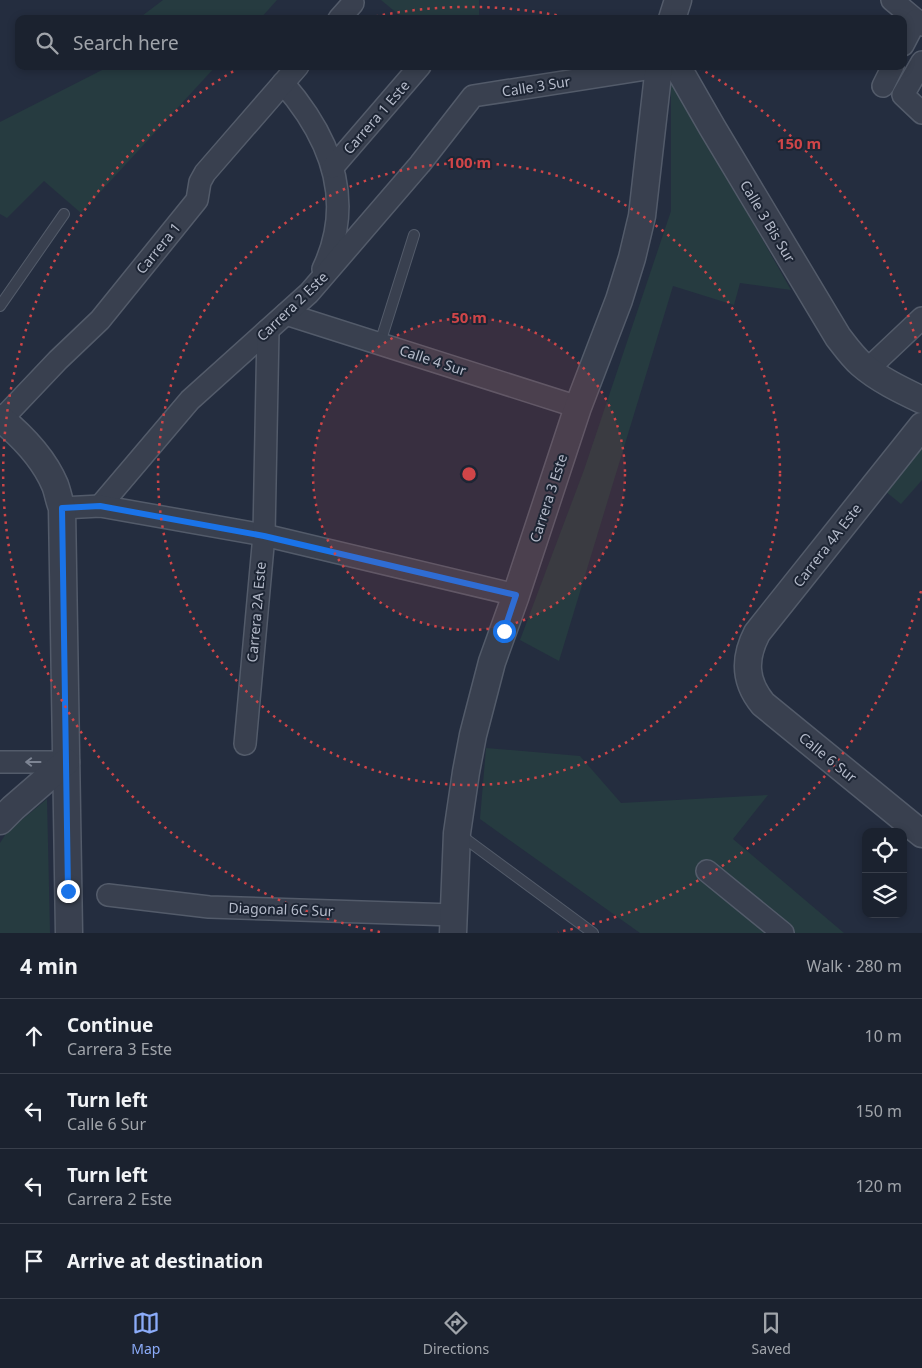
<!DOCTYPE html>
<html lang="en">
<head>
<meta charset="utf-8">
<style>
  body { margin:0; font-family:"Noto Sans",sans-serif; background:#282f3b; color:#f1f3f6 }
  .controls { position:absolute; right:15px; bottom:15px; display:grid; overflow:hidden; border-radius:10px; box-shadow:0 2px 8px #0003 }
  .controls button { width:45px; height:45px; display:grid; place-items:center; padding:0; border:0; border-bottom:1px solid #393f4b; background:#1b222f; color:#f1f3f6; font:25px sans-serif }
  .stop { position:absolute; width:15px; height:15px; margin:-11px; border:4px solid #1a73e8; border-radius:50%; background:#fff }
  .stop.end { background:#1a73e8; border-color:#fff; box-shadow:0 1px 5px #0008 }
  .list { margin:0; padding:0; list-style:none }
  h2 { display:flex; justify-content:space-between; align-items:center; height:65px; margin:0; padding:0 20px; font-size:21px }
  h2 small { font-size:16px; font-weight:400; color:#a0a4aa }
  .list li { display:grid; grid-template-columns:32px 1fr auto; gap:15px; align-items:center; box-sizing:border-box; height:75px; padding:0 20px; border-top:1px solid #393f4b }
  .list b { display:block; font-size:19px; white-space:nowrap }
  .list p { margin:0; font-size:16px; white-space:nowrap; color:#a0a4aa }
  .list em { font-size:16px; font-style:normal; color:#a0a4aa }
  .icon { flex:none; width:28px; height:28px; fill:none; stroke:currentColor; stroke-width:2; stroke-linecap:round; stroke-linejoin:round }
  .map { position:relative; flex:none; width:922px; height:933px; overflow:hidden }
  .search { position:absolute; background:#1b222f; box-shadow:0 2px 8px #0003; left:15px; right:15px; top:15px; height:55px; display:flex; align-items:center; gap:12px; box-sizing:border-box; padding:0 18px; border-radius:10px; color:#a0a4aa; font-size:19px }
  .sheet { height:365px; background:#1b222f }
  nav { display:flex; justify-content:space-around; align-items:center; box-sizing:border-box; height:70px; border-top:1px solid #393f4b; background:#1b222f; font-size:14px; color:#a0a4aa }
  nav a { display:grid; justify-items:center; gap:2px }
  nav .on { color:#8babf8 }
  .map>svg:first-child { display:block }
  .green { fill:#263b40 }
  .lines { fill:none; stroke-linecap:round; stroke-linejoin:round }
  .service-casing { stroke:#535b6a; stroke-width:12 }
  .minor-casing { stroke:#535b6a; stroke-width:24 }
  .tertiary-casing { stroke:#535b6a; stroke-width:29 }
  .service { stroke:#39404f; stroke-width:10 }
  .minor { stroke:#39404f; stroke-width:21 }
  .tertiary { stroke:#39404f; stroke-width:26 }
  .oneway { stroke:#7d8493 }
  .route { stroke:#1a73e8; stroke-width:6 }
  .ring { fill:none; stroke:#cf4548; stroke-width:2.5; stroke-dasharray:2.5 5 }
  .labels { text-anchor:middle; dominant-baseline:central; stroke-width:4; stroke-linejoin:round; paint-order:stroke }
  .street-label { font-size:14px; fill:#b5bbca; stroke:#1d2534 }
  .centre { fill:#cf4548; stroke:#1d2534; stroke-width:2.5 }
  .ring-label { font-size:15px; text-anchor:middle; font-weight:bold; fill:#cf4548; stroke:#1d2534; stroke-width:4; stroke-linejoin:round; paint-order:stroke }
</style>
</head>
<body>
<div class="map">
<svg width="922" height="933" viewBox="0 0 922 933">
  <rect width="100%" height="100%" fill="#242d3f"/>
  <g class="green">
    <polygon points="163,0 277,0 260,19 138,19"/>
    <polygon points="381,0 479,0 479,19 404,19"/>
    <polygon points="105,66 216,66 81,213 44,181 7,218 0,214 0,122 104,69"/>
    <polygon points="671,78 791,290 740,283 734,305 673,286 559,661 520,640 584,470 671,211"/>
    <polygon points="922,448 922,480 901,504 885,491"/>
    <polygon points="486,748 580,756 621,803 768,795 733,839 844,933 640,933 480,819"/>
    <polygon points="47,799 50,933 0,933 0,843 7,832"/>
  </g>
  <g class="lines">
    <defs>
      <g id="service">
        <polyline points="0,306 64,214"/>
        <polyline points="380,343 414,235"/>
        <polyline points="459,834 593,933"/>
      </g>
      <g id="minor">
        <polyline points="892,0 922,25"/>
        <polyline points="339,19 353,3"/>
        <polyline points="903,45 916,20"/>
        <polyline points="922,62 903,95 922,113"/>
        <path d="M283 83C330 137 356 200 323 269"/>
        <polyline points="883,86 893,66"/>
        <polyline points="333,167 420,66"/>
        <polyline points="286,314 578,407"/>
        <polyline points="868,369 922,318"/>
        <polyline points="2,419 58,360 100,320 197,200 200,182 205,173 298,66"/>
        <polyline points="100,506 190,400 309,293 420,164 473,96 659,67"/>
        <polyline points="62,508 100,506 264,535 516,595"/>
        <polyline points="245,744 264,535 268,330"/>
        <polyline points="0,762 66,762"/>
        <polyline points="707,871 783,933"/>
        <polyline points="108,895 209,907 454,915"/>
      </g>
      <g id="tertiary">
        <polyline points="672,19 678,0"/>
        <path d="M677 66 712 127 838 337C845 346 852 356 861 364 878 379 901 390 922 400"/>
        <path d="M0 418C21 435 44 459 55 485 58 493 59 501 62 508L69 933"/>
        <path d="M922 426 757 633C744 658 744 681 763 704L922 834"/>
        <polyline points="0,821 13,808 66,762"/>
        <polyline points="453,933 457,833 466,772 473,735 492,662 516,595 578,407 619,300 632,258 642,216 659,66"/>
      </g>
    </defs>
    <use href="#service" class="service-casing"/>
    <use href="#minor" class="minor-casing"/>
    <use href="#tertiary" class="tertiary-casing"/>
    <use href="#service" class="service"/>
    <use href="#minor" class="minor"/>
    <use href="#tertiary" class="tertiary"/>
  </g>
  <defs><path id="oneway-shaft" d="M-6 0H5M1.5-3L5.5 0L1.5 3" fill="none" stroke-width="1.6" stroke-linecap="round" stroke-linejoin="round" transform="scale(1.25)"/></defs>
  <use class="oneway" href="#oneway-shaft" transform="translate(33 762) rotate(-180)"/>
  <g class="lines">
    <polyline class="route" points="68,891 62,508 100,506 264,536 516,595 504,631"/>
  </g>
  <circle cx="469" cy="474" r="156" fill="#cf4548" fill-opacity=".12"/>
  <g class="ring">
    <circle cx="469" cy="474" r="156"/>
    <circle cx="469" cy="474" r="311"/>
    <path d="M921 591A467 467 0 0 1 558 932M380 932A467 467 0 0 1 239 68M368 18A467 467 0 0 1 570 18M699 68A467 467 0 0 1 921 357"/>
  </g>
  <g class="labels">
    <g class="street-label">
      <text transform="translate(536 86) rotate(-9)">Calle 3 Sur</text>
      <text transform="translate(376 117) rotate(-49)">Carrera 1 Este</text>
      <text transform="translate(768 221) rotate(59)">Calle 3 Bis Sur</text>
      <text transform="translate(158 248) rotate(-51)">Carrera 1</text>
      <text transform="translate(292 306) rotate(-44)">Carrera 2 Este</text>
      <text transform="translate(433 360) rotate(18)">Calle 4 Sur</text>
      <text transform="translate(548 498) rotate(-72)">Carrera 3 Este</text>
      <text transform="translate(827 545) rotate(-52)">Carrera 4A Este</text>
      <text transform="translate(256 612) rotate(-85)">Carrera 2A Este</text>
      <text transform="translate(828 757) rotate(39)">Calle 6 Sur</text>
      <text transform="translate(281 909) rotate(2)">Diagonal 6C Sur</text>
    </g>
  </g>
  <circle cx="469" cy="474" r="8" class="centre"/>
  <g class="ring-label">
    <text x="799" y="149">150 m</text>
    <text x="469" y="168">100 m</text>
    <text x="469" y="323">50 m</text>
  </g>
</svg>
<div class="controls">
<button><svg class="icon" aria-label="locate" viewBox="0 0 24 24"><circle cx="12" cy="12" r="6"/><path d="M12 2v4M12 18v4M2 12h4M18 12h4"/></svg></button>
<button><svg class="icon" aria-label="layers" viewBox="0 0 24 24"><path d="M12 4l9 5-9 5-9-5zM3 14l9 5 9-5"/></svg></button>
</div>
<div class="stop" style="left:504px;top:631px"></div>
<div class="stop end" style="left:68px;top:891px"></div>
<div class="search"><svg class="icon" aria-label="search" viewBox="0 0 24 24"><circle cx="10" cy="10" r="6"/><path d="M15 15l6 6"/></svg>Search here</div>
</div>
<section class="sheet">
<h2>4 min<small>Walk · 280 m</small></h2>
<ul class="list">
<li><svg class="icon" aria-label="ahead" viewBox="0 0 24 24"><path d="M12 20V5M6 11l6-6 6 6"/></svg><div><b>Continue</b><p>Carrera 3 Este</p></div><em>10 m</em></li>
<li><svg class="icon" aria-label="left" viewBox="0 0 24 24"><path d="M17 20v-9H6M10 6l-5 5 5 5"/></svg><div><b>Turn left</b><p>Calle 6 Sur</p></div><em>150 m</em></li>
<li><svg class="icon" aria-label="left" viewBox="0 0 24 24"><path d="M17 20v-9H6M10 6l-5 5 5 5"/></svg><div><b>Turn left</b><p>Carrera 2 Este</p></div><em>120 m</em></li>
<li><svg class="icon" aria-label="arrive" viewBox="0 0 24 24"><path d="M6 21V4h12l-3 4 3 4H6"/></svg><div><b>Arrive at destination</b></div></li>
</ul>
</section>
<nav>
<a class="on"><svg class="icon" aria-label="map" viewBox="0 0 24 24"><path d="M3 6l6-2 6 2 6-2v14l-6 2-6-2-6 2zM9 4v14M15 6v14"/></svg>Map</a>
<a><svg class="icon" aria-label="directions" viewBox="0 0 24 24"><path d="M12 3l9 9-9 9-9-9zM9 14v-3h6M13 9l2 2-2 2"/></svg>Directions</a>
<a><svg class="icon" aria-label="saved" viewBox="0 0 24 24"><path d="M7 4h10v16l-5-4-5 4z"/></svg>Saved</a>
</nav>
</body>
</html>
